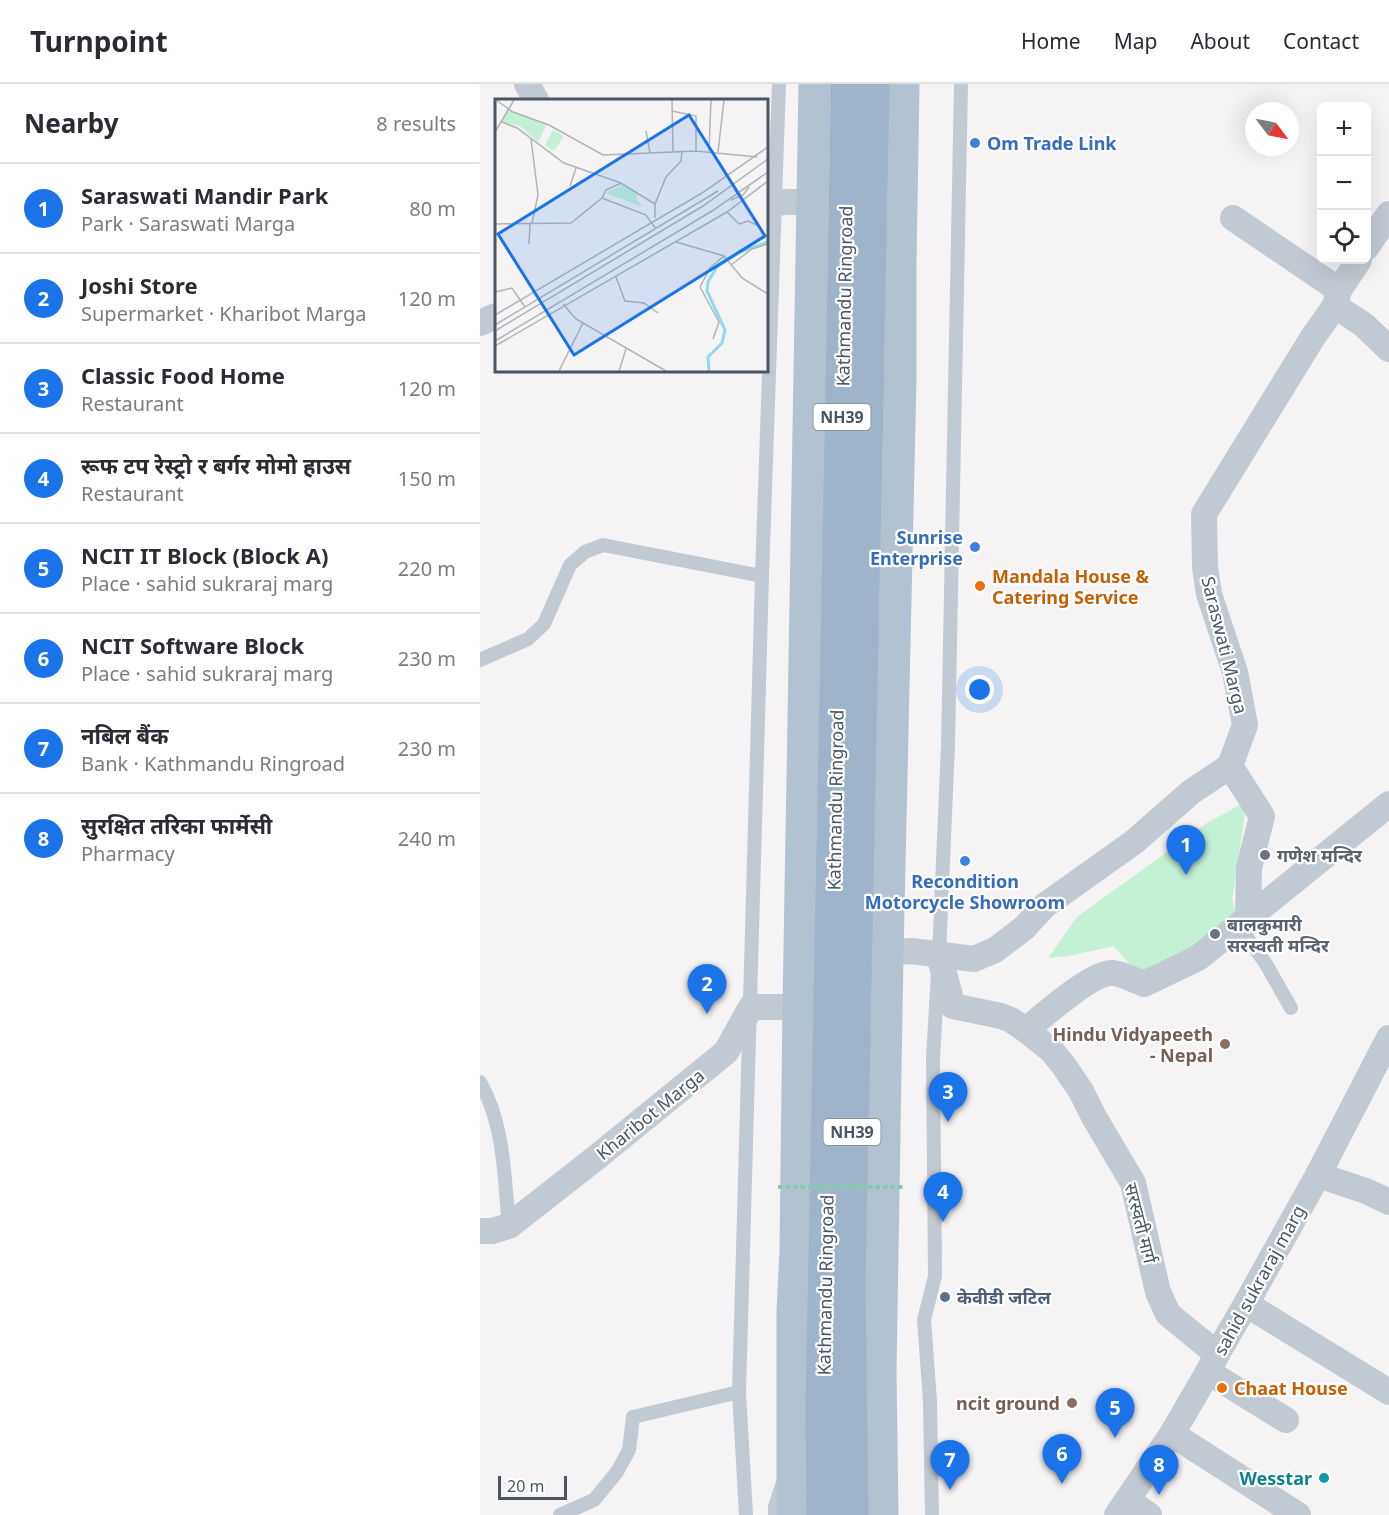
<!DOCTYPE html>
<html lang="en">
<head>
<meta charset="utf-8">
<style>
  body { margin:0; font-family:"Noto Sans","Noto Sans Devanagari",sans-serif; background:#f7f7f7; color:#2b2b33 }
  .controls { position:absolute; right:18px; top:18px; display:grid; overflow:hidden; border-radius:9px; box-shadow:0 6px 24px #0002 }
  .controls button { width:54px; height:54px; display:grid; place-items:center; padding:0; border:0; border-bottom:2px solid #e1e1e2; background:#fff; color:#2b2b33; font:30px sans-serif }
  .compass { position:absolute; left:765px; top:18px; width:54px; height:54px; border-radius:50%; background:#fff; box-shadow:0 6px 24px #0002; rotate:122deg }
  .scale { position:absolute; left:18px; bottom:15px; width:69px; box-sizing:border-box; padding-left:6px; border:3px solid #4a5661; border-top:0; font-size:16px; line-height:21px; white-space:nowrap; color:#4a5661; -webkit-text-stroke:4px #fff; paint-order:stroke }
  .you { position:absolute; left:500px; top:606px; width:21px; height:21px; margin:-15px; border:4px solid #fff; border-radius:50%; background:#1a73e8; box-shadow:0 0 0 9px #1a73e833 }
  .badge { display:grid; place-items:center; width:39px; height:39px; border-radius:50%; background:#1a73e8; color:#fff; font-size:20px; font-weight:700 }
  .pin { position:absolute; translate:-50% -50px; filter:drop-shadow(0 2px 3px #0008) }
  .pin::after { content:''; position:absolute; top:32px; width:21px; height:18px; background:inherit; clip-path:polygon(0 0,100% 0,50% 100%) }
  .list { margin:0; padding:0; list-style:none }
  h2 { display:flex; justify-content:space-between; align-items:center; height:78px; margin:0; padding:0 24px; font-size:26px }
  h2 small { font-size:20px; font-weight:400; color:#7c7c81 }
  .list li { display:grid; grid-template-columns:39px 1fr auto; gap:18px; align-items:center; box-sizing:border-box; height:90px; padding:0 24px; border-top:2px solid #e1e1e2 }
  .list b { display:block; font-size:22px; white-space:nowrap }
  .list p { margin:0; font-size:20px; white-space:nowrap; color:#7c7c81 }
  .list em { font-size:20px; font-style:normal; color:#7c7c81 }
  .icon { flex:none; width:33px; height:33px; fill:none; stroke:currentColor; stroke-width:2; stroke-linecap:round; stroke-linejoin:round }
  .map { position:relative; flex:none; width:909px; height:1431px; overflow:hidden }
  header { display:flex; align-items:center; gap:36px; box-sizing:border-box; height:84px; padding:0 30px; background:#fff; border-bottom:2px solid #e1e1e2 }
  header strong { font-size:28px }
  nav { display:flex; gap:33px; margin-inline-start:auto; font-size:21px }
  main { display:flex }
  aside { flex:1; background:#fff }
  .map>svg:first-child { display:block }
  .green { fill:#c3f1d5 }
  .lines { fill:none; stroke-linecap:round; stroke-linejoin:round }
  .trunk-casing { stroke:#7690ad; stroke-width:35 }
  .service { stroke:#c1cad2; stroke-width:14 }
  .minor { stroke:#c1cad2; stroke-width:26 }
  .primary { stroke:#b3c2d1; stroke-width:33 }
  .trunk { stroke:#9fb4c9; stroke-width:33 }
  .path-bridge { stroke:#7ad0a6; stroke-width:4; stroke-dasharray:4.5 3; stroke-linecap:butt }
  .shop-dot { fill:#3f7fe0; stroke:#fff; stroke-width:2 }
  .food-dot { fill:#e8710a; stroke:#fff; stroke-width:2 }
  .worship-dot { fill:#6b7280; stroke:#fff; stroke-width:2 }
  .education-dot { fill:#8d6e63; stroke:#fff; stroke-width:2 }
  .service-dot { fill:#5c6f8a; stroke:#fff; stroke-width:2 }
  .culture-dot { fill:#0f9aa8; stroke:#fff; stroke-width:2 }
  .labels { text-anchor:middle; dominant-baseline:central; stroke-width:4.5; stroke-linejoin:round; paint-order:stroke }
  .shield { fill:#fff; stroke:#808990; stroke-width:1.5 }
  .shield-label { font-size:16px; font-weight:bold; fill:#4a5661 }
  .shop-label { font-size:18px; font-weight:bold; fill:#366cbe; stroke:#fff; text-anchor:start }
  .street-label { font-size:18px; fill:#4a5661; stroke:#fff }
  .food-label { font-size:18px; font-weight:bold; fill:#c56008; stroke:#fff; text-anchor:start }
  .worship-label { font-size:18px; font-weight:bold; fill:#5b616d; stroke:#fff; text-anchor:start }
  .education-label { font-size:18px; font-weight:bold; fill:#785e54; stroke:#fff; text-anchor:end }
  .service-label { font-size:18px; font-weight:bold; fill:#4e5e75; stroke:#fff; text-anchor:start }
  .culture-label { font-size:18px; font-weight:bold; fill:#0d838f; stroke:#fff; text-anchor:end }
  .inset-river { fill:none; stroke:#90daee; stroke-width:3 }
  .inset-road { fill:none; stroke:#b1b4b9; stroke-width:1.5 }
  .view { fill:#1a73e8; fill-opacity:0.15; stroke:#1a73e8; stroke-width:3 }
  .inset-edge { fill:none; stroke:#4a5661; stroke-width:3 }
</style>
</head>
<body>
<header>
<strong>Turnpoint</strong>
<nav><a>Home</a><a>Map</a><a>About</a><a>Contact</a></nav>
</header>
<main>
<aside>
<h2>Nearby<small>8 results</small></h2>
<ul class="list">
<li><span class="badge">1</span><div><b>Saraswati Mandir Park</b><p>Park · Saraswati Marga</p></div><em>80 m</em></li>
<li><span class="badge">2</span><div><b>Joshi Store</b><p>Supermarket · Kharibot Marga</p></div><em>120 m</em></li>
<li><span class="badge">3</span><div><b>Classic Food Home</b><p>Restaurant</p></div><em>120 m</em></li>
<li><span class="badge">4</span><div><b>रूफ टप रेस्ट्रो र बर्गर मोमो हाउस</b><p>Restaurant</p></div><em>150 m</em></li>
<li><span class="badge">5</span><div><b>NCIT IT Block (Block A)</b><p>Place · sahid sukraraj marg</p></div><em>220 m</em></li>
<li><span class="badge">6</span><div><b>NCIT Software Block</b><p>Place · sahid sukraraj marg</p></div><em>230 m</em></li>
<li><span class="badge">7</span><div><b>नबिल बैंक</b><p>Bank · Kathmandu Ringroad</p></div><em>230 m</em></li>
<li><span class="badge">8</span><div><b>सुरक्षित तरिका फार्मेसी</b><p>Pharmacy</p></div><em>240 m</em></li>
</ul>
</aside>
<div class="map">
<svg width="909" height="1431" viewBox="0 0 909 1431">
  <rect width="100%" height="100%" fill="#f5f3f3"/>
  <polygon class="green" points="767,717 752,815 757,833 729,855 659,891 634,862 588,872 568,874 597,833 727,739"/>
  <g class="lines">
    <defs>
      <g id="trunk">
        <polyline points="343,1431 342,1324 368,0"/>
        <polyline points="372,1431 369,1198 393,0"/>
      </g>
    </defs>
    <use href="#trunk" class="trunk-casing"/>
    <g class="service">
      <polyline points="0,576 48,555 64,540 90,481 105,468 123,461 282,492"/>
      <polyline points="759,842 786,880 811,924"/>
      <path d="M0 998C25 1042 24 1093 29 1142"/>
      <polyline points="80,1431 114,1416 137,1388 149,1366 153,1333 259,1308"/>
      <polyline points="266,1431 259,1308 282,492 299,0"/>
      <polyline points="295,1431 295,1423 302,1401"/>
      <polyline points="452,1431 450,1317 444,1236 455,1192 453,974 459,871 468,661 481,0"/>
    </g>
    <g class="minor">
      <polyline points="47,0 56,16"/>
      <polyline points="286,120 305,118 333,118"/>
      <polyline points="753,134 859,206"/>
      <polyline points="886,164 909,130"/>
      <polyline points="855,222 884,241 909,265"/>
      <polyline points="0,239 16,232"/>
      <polyline points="768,834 909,720"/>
      <polyline points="407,869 431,867 494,875 515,866 544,844 564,822 654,758 711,708 750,682"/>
      <path d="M459 871 473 922 521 932 531 936 546 946C562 933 613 887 633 889 640 889 657 897 664 900L718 874 768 834 769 784 782 732 750 682 765 641 755 588 729 510 725 483 724 430 833 253 855 222 859 206 879 176"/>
      <polyline points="546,946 572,967 584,982 601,1007 614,1033 653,1099 678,1208 688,1230 737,1270"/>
      <polyline points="838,1091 886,1107 909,1118"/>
      <polyline points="0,1147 12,1147 29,1142 117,1073 246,968 271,923 319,923"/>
      <polyline points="766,1220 909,1308"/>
      <polyline points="728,1288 806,1336"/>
      <polyline points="692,1350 818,1431"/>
      <polyline points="648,1417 669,1431"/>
      <polyline points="637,1431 692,1350 728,1288 737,1270 766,1220 838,1091 909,954"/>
    </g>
    <g class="primary">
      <polyline points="313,1431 313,1228 316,1166 319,923 335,0"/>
      <polyline points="402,1431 400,1288 407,869 420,294 420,180 423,0"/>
    </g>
    <use href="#trunk" class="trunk"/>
    <polyline class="path-bridge" points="298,1103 425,1103"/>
  </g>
  <g class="shop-dot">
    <circle cx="495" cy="59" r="6"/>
    <circle cx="495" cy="463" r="6"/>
    <circle cx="485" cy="777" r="6"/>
  </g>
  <g class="food-dot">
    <circle cx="500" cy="502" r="6"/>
    <circle cx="742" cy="1304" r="6"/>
  </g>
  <g class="worship-dot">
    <circle cx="785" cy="771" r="6"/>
    <circle cx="735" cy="850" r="6"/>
  </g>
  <g class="education-dot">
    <circle cx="745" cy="960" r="6"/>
    <circle cx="592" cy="1319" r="6"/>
  </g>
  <circle class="service-dot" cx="465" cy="1213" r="6"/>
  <circle class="culture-dot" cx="844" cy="1394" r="6"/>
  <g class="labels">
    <g class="shield">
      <rect x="333.5" y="320" width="57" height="26" rx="4.5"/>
      <rect x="343.5" y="1035" width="57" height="26" rx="4.5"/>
    </g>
    <g class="shield-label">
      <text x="362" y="333">NH39</text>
      <text x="372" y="1048">NH39</text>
    </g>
    <g class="shop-label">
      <text x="507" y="59">Om Trade Link</text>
      <text x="483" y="453" text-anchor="end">Sunrise<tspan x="483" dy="21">Enterprise</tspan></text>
      <text x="485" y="797" text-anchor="middle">Recondition<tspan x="485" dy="21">Motorcycle Showroom</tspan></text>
    </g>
    <g class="street-label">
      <text transform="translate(364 212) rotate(-89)">Kathmandu Ringroad</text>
      <text transform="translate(745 561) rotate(76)">Saraswati Marga</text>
      <text transform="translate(355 716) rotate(-89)">Kathmandu Ringroad</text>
      <text transform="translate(170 1030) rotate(-39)">Kharibot Marga</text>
      <text transform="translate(661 1139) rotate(76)">सरस्वती मार्ग</text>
      <text transform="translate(779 1196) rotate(-61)">sahid sukraraj marg</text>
      <text transform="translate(345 1201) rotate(-89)">Kathmandu Ringroad</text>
    </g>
    <g class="food-label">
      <text x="512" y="492">Mandala House &amp;<tspan x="512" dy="21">Catering Service</tspan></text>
      <text x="754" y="1304">Chaat House</text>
    </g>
    <g class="worship-label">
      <text x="797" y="771">गणेश मन्दिर</text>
      <text x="747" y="840">बालकुमारी<tspan x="747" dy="21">सरस्वती मन्दिर</tspan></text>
    </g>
    <g class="education-label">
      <text x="733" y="950">Hindu Vidyapeeth<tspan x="733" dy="21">- Nepal</tspan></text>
      <text x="580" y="1319">ncit ground</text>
    </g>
    <g class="service-label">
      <text x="477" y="1213">केवीडी जटिल</text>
    </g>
    <g class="culture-label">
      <text x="832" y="1394">Wesstar</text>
    </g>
  </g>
  <g transform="translate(15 15)">
    <rect width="273" height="273" fill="#f5f3f3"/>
    <path d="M12 10 52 25 43 43 25 27 7 23ZM58 31 69 37 59 52 50 46ZM127 86 143 94 141 100 148 108 111 94Z" fill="#c3f1d5"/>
    <path class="inset-river" d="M214 272 213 258 227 244 230 231 212 192 213 183 222 168 245 153 273 143"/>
    <path class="inset-road" d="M1 1 18 13 54 26 108 56 201 52 262 58M177 1 178 53M177 12 201 17V52M7 23 22 29 69 64 126 84M151 32 155 54M0 33 19 1M36 40 43 96 37 124M214 52 216 1M223 53 229 1M75 87 81 69M107 99 151 116 161 130M236 101 248 96 254 88M160 105 171 78 186 62 187 52M232 113 244 125 253 122 264 127M0 125 76 124 107 99 111 91 126 84 160 105V119M181 143 229 157 247 179 273 195M34 145 35 125M236 166 257 150 273 145M121 178 130 202 149 204 163 214M0 193 17 189 30 208M68 205 81 220 171 272M0 216 207 94 273 48M0 226 223 92M0 232 208 107 273 60M218 240 224 223 205 188 215 169 229 157M0 242 217 112 273 73M0 247 232 113 273 82M64 272 88 224M124 272 131 250"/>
    <path class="view" d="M194 16 270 137 79 256 3 135Z"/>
    <rect width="273" height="273" class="inset-edge"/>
  </g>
</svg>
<div class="controls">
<button>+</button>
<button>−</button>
<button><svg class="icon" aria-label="locate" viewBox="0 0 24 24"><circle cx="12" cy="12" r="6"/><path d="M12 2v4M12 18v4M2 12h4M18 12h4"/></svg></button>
</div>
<svg class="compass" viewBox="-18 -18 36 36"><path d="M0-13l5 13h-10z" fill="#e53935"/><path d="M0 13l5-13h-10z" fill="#7c7c81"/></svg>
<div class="scale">20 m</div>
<div class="you"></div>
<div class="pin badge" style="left:706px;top:791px">1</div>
<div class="pin badge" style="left:227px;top:930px">2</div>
<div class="pin badge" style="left:468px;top:1038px">3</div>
<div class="pin badge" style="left:463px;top:1138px">4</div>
<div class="pin badge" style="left:635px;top:1354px">5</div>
<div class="pin badge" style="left:582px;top:1400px">6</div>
<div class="pin badge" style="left:470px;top:1406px">7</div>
<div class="pin badge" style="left:679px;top:1411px">8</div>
</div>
</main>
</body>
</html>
